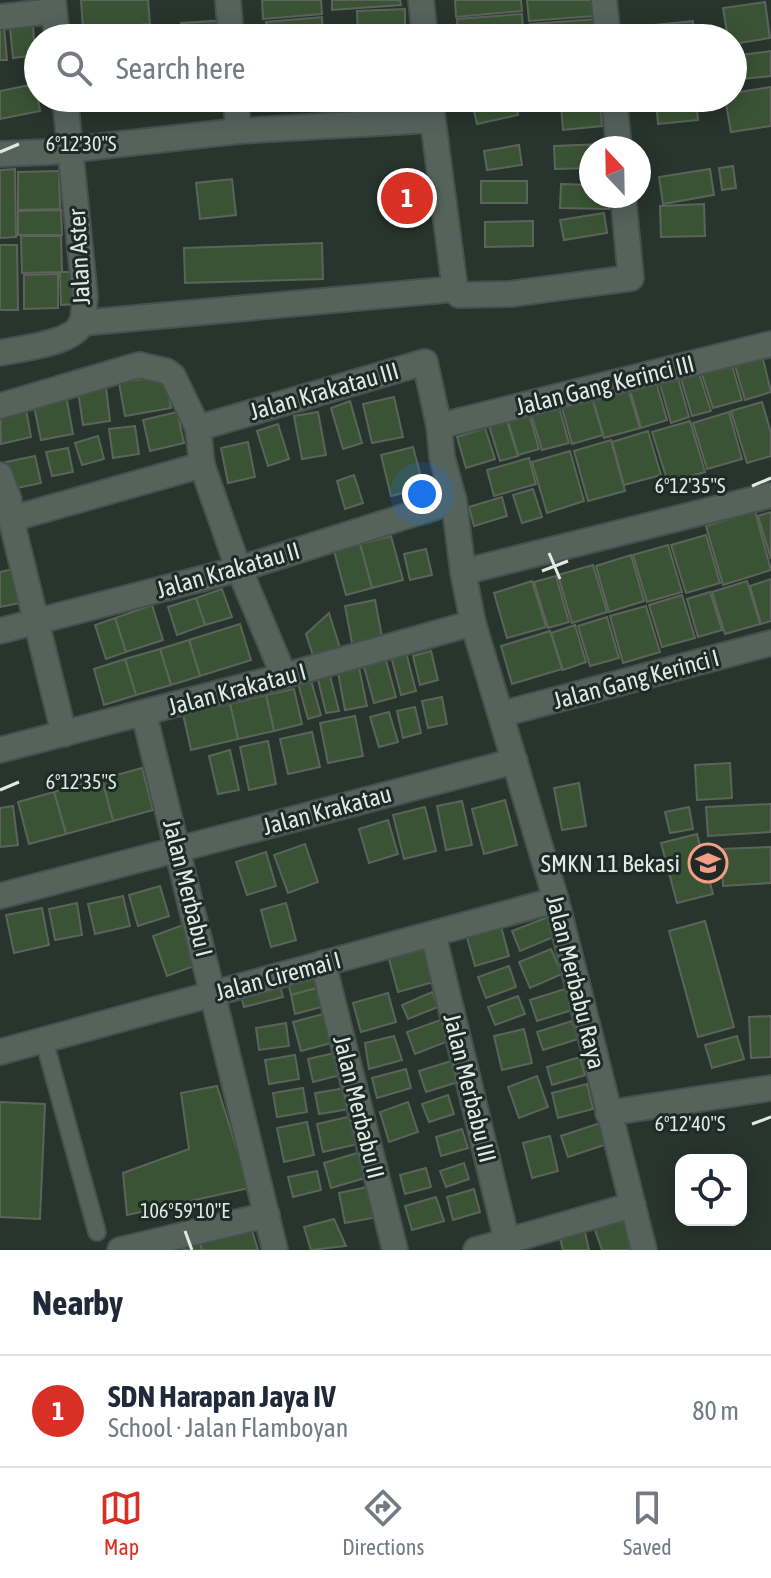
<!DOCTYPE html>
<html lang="en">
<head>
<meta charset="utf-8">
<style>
  body { margin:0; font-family:"Asap Condensed",sans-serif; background:#f6f6f7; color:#1f2937 }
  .controls { position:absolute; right:24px; bottom:24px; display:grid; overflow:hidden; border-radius:16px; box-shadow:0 4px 20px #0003 }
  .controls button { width:72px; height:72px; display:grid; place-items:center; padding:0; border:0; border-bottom:2px solid #e0e1e3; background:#fff; color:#1f2937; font:40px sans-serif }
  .compass { position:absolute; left:579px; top:136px; width:72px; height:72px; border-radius:50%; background:#fff; box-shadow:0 4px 20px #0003; rotate:338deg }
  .you { position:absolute; left:422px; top:494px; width:28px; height:28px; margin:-20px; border:6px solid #fff; border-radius:50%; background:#1a73e8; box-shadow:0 0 0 12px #1a73e833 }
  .badge { display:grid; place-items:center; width:52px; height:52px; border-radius:50%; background:#d93025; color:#fff; font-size:26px; font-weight:700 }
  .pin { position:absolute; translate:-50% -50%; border:4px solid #fff; box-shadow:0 2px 8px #0006 }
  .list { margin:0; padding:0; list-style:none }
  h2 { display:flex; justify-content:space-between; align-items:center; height:104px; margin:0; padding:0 32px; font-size:34px }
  h2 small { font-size:26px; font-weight:400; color:#747a83 }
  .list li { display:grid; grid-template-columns:52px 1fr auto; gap:24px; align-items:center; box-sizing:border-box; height:112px; padding:0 32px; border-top:2px solid #e0e1e3 }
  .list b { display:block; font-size:30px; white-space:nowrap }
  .list p { margin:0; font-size:26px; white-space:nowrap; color:#747a83 }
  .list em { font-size:26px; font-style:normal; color:#747a83 }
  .icon { flex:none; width:44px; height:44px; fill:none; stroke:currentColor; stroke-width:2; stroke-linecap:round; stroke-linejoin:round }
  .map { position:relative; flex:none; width:771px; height:1250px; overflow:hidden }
  .search { position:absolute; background:#fff; box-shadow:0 4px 20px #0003; left:24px; right:24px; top:24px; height:88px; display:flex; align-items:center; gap:20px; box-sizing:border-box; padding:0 28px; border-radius:44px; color:#747a83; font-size:30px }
  .sheet { height:216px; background:#fff }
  nav { display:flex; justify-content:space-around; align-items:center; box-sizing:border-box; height:112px; border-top:2px solid #e0e1e3; background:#fff; font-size:22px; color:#747a83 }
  nav a { display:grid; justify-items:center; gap:4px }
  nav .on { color:#d93025 }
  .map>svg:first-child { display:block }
  .building { fill:#3a5335; stroke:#5c645a; stroke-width:2 }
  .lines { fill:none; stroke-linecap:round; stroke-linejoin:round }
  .lane-casing { stroke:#46514d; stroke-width:20 }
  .street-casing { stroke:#46514d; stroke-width:28 }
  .lane { stroke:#56635d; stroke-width:16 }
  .street { stroke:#56635d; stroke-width:24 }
  .ticks { fill:none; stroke:#e1e9e5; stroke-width:3 }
  .labels { text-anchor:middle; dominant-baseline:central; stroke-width:6; stroke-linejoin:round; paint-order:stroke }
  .street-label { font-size:24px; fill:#e1e9e5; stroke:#1e2a25 }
  .poi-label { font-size:24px; fill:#e1e9e5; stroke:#1e2a25; text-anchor:end }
  .ticks-label { font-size:20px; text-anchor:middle; fill:#e1e9e5; stroke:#1e2a25; stroke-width:6; stroke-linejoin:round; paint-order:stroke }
</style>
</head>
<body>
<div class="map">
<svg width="771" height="1250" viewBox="0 0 771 1250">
  <rect width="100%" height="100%" fill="#28342e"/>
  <g class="building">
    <polygon points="81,0 148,0 150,24 83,30"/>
    <polygon points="262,0 321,0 322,14 263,19"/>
    <polygon points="332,0 400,0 401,5 332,10"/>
    <polygon points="455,0 521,0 522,11 456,17"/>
    <polygon points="527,0 592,0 594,16 529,21"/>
    <polygon points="765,2 770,38 733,44 733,38 728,38 723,8"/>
    <polygon points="405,9 405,34 358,35 357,11"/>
    <polygon points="522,14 523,30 458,35 457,19"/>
    <polygon points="322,17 323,38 267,38 266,22"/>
    <polygon points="596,19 597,38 531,38 530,24"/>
    <polygon points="228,20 229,38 182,38 181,23"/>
    <polygon points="693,21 694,38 645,38 644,26"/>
    <polygon points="33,25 35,55 13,58 10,27"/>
    <polygon points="132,26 133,38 102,38 101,30"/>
    <polygon points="4,27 7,60 0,60 0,28"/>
    <polygon points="524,31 524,38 466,38 466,36"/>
    <polygon points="771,51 771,76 733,80 733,56"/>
    <polygon points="35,84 40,111 0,119 0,91"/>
    <polygon points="771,87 771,126 731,132 725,98 733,98 733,93"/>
    <rect x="112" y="98" width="32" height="11"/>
    <polygon points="183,98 224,98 224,105 184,107"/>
    <polygon points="696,98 698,120 658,124 656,100"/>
    <polygon points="516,101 518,115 477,124 474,111"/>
    <polygon points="600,101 602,126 563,130 561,105"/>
    <polygon points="602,144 602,148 591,148 591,168 555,169 554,146"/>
    <polygon points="519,145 522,165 487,170 484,151"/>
    <polygon points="733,166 736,188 722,190 719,168"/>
    <polygon points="15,169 16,237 0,238 0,170"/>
    <polygon points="710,169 714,195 663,204 659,177"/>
    <polygon points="59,171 60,209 18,210 18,172"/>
    <polygon points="232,179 236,215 200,219 196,183"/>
    <rect x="481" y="181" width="46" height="22"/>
    <polygon points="561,184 591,185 591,196 610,196 609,209 560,208"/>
    <polygon points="704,204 705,236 661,237 660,206"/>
    <polygon points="61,210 62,235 18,235 18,211"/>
    <polygon points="604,213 607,233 564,240 560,220"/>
    <polygon points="533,221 533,246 485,247 485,222"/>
    <polygon points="21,236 61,236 62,272 22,273"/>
    <polygon points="322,243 323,279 185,283 184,248"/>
    <polygon points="0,245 17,245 18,310 0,310"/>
    <polygon points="60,272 82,272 82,304 61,305"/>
    <polygon points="58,274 58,308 24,309 24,275"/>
    <polygon points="761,351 771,392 745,400 733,359"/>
    <polygon points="730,359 742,400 713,408 700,368"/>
    <polygon points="697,367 711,411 692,416 679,372"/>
    <polygon points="676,371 689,417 671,423 658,377"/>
    <polygon points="165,375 171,408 125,416 119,383"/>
    <polygon points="654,375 667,420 641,428 628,383"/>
    <polygon points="626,382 640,428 604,438 591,393"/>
    <polygon points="106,387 110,421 83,425 78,391"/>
    <polygon points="590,392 603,435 572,444 560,401"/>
    <polygon points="66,395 73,434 41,440 33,402"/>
    <polygon points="394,397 403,437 372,443 363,404"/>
    <polygon points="350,401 362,443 343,449 331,408"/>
    <polygon points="762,402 771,433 771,456 747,463 731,411"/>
    <polygon points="25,404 31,437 1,444 0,409"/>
    <polygon points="558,404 569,443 542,450 530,411"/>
    <polygon points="177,412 184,443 150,451 143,420"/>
    <polygon points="318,412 326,455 302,459 294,416"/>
    <polygon points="729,412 742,459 707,469 693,423"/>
    <polygon points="529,414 539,449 518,455 508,421"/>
    <polygon points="507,421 518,456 500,461 489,426"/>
    <polygon points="690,421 705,472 668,483 652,432"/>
    <polygon points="278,424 289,459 268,466 257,431"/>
    <polygon points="135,426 139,454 113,458 109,429"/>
    <polygon points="485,428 495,459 466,468 457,437"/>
    <polygon points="648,431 661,475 624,485 612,442"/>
    <polygon points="98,436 104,459 82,465 75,443"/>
    <polygon points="611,440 625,491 588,501 574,451"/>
    <polygon points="248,442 255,477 228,483 221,448"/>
    <polygon points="413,447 424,488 391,496 381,455"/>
    <polygon points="68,448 73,472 52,476 46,452"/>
    <polygon points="570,451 584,501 547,513 532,462"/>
    <polygon points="35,456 41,483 12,489 6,462"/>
    <polygon points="529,458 536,484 494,496 487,470"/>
    <polygon points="354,475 363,503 345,509 337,481"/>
    <polygon points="533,489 542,517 522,523 513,495"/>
    <polygon points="502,497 507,516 474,526 469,507"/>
    <polygon points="755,511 771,570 723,585 706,526"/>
    <polygon points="771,512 771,559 758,516"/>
    <polygon points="706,535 720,583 686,593 671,545"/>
    <polygon points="391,536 403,580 372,588 360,544"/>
    <polygon points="360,544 372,588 346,595 334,551"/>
    <polygon points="668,545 682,592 647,602 633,555"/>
    <polygon points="426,549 432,575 410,580 404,554"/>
    <polygon points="631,555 644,601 609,612 596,566"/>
    <polygon points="593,565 607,612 572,623 558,575"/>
    <polygon points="13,569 20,603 0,607 0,572"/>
    <polygon points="556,576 569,622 548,628 534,582"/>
    <polygon points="771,579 771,621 761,624 750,586"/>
    <polygon points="532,581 546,627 507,638 494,593"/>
    <polygon points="747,581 760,624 725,634 712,592"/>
    <polygon points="222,589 232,617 205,625 196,598"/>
    <polygon points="710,592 722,630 698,637 687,599"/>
    <polygon points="682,595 695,638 662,647 649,605"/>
    <polygon points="196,598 205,625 177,635 168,607"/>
    <polygon points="375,600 383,642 353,648 345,606"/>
    <polygon points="152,605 163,640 126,652 115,618"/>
    <polygon points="646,606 660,652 623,663 610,616"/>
    <polygon points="329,613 341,651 314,659 306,634"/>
    <polygon points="607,617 619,658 590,666 578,626"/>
    <polygon points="115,618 126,652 106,659 95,625"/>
    <polygon points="240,624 251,660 200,676 189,640"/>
    <polygon points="575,625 586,662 563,670 551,633"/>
    <polygon points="550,631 562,669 512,684 501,646"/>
    <polygon points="189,640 200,676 171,685 160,649"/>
    <polygon points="160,649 171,685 136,695 125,659"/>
    <polygon points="431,651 438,680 420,685 413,656"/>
    <polygon points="406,652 416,691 401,695 391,656"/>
    <polygon points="385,657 396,697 374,703 363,663"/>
    <polygon points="125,659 136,695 104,705 94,669"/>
    <polygon points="358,663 367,706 345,710 337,667"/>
    <polygon points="328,668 339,711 326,713 316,671"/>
    <polygon points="310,677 321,715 308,719 297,680"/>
    <polygon points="294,689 302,724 274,731 266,695"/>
    <polygon points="266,695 274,731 238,739 230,704"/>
    <polygon points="442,697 447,724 428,728 422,701"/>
    <polygon points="230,704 238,739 191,750 183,714"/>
    <polygon points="415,707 421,733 403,738 397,711"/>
    <polygon points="389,712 398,742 379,747 370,717"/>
    <polygon points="355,716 363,756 328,763 320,723"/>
    <polygon points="312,732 320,767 288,774 280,739"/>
    <polygon points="268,741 276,784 249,790 240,747"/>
    <polygon points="230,750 239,790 218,794 209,756"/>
    <polygon points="730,763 732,798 697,800 695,765"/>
    <polygon points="142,768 153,810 113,821 102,779"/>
    <polygon points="102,779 113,821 66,834 54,792"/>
    <polygon points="579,783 586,826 562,830 554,788"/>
    <polygon points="54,792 66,834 29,844 18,802"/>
    <polygon points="505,800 517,845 484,854 472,809"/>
    <polygon points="462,801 472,845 446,850 437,806"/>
    <polygon points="771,804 771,832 708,836 706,807"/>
    <polygon points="13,806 18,845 0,847 0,808"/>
    <polygon points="425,807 436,851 404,859 393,815"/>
    <polygon points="689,807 693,829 670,833 665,812"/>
    <polygon points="388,820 398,854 369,863 359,829"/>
    <polygon points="697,834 713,894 677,903 661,843"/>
    <polygon points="305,844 318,882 288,893 274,855"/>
    <polygon points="771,847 771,883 723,886 721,849"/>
    <polygon points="266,852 276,886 247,895 236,862"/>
    <polygon points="160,886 169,916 138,926 129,895"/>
    <polygon points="123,896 130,926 95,934 88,904"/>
    <polygon points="77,903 82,935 55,940 49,909"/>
    <polygon points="286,903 296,940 271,947 261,910"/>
    <polygon points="42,908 49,945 14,953 6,915"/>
    <polygon points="548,917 556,936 520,951 512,931"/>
    <polygon points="705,921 734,1027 698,1037 669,931"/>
    <polygon points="500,923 509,956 475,966 466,934"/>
    <polygon points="183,925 197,965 167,976 153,936"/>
    <polygon points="428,948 437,981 398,992 389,959"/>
    <polygon points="551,949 562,974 530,988 519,962"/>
    <polygon points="509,966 516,987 486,998 478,977"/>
    <polygon points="313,971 317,988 291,995 287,977"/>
    <polygon points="278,978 283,997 244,1007 239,989"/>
    <polygon points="317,988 321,1007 295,1014 291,995"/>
    <polygon points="565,989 572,1010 537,1021 530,1000"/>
    <polygon points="432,992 438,1007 408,1019 402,1005"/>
    <polygon points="388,993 396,1022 361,1032 353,1003"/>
    <polygon points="518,996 525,1014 495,1025 488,1007"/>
    <polygon points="327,1013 335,1042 301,1051 293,1022"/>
    <polygon points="771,1016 771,1057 751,1058 749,1017"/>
    <polygon points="443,1019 451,1040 415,1054 407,1032"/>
    <polygon points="572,1021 578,1039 543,1050 537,1032"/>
    <polygon points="286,1023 289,1046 259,1050 256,1028"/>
    <polygon points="524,1029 532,1063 502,1070 494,1036"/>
    <polygon points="394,1036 402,1060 369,1069 365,1043"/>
    <polygon points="737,1036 744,1059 712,1068 705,1045"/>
    <polygon points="339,1052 344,1074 313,1082 308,1059"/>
    <polygon points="295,1055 299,1079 269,1084 265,1060"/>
    <polygon points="580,1057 585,1075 552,1085 547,1067"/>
    <polygon points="451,1061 458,1082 426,1092 419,1071"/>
    <polygon points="406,1069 411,1088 377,1098 372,1078"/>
    <polygon points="537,1076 548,1107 519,1118 508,1087"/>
    <polygon points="587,1084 593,1109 558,1118 552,1093"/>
    <polygon points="217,1086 249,1188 127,1215 123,1173 189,1149 181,1093"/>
    <polygon points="303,1088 307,1112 277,1117 273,1093"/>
    <polygon points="346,1088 350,1109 319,1114 315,1093"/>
    <polygon points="448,1095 454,1114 429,1122 422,1104"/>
    <polygon points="0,1102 45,1104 40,1219 0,1217"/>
    <polygon points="408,1102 418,1132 389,1142 380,1112"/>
    <polygon points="352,1116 358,1144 323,1152 317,1124"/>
    <polygon points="307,1122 314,1155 284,1162 277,1128"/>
    <polygon points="600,1123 607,1144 568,1157 561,1136"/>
    <polygon points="462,1129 468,1148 441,1156 436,1137"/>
    <polygon points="550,1136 558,1171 532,1178 523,1143"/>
    <polygon points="357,1153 365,1178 331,1188 324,1163"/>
    <polygon points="464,1163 469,1179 446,1187 440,1171"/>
    <polygon points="426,1168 431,1187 405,1194 400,1175"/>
    <polygon points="317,1171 321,1190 293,1197 288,1177"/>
    <polygon points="372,1186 378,1217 345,1223 339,1193"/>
    <polygon points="474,1189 480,1212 453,1220 447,1197"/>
    <polygon points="436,1197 444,1221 412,1230 405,1206"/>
    <polygon points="627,1215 639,1246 627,1250 602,1250 594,1227"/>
    <polygon points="334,1219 346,1246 311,1250 304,1227"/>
    <polygon points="250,1224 258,1250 202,1250 199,1240"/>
    <polygon points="584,1228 589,1250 563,1250 559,1234"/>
    <polygon points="199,1240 202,1250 163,1250"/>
  </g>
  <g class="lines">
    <defs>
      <polyline id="lane" points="44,1040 97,1232"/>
      <g id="street">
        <polyline points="53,0 57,38"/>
        <polyline points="228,0 231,38"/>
        <polyline points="421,0 425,38"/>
        <polyline points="604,0 608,38"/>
        <polyline points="0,17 54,11"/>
        <polyline points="236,98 238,131"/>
        <polyline points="430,98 455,289 459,295 510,294 631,278 623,196"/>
        <polyline points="614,98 619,148"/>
        <polyline points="0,154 49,152 238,131 432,120"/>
        <polyline points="81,323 455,289"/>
        <path d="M0 353C21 348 73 344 82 323 84 316 84 305 85 297L65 98"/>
        <polyline points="0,406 139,365 166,371 173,376 198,428 202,465 235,559 284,676"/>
        <polyline points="439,426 771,344"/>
        <polyline points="198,428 425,362 439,426 442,457 454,501 463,572 473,623 556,900 644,1250"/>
        <polyline points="0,475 9,500 11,519 64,734"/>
        <polyline points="11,519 202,465"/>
        <polyline points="463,572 771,495"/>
        <polyline points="0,631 239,569 454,501"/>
        <polyline points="144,714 275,1250"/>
        <polyline points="502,714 771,643"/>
        <polyline points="0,750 284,676 473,623"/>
        <polyline points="0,896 515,761"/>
        <polyline points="433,934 507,1241"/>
        <polyline points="323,963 395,1250"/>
        <polyline points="0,1052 556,900"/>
        <polyline points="608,1113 771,1088"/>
        <polyline points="120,1250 267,1215"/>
        <polyline points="476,1250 633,1205"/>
      </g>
    </defs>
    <use href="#lane" class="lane-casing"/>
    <use href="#street" class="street-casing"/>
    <use href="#lane" class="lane"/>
    <use href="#street" class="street"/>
  </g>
  <path class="ticks" d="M0 152 19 144M752 486 771 478M549 553 560 579M542 571 568 561M0 790 19 782M752 1124 771 1117M185 1231 192 1250"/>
  <defs>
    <symbol id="school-ring" viewBox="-11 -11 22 22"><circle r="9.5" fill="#1e2a25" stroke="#f49e88" stroke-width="1.5"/><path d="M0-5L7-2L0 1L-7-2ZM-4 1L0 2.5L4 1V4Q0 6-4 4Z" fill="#f49e88"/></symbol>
  </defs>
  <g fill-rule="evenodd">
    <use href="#school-ring" x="686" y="841" width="44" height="44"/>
  </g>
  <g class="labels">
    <g class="street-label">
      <text transform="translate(79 257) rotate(-93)">Jalan Aster</text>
      <text transform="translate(605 385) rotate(-14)">Jalan Gang Kerinci III</text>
      <text transform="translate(324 391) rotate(-16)">Jalan Krakatau III</text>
      <text transform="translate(228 570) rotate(-16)">Jalan Krakatau II</text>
      <text transform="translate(636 679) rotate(-15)">Jalan Gang Kerinci I</text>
      <text transform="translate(237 689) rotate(-15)">Jalan Krakatau I</text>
      <text transform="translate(327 810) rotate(-15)">Jalan Krakatau</text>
      <text transform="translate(188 888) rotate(76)">Jalan Merbabu I</text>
      <text transform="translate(278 976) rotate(-15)">Jalan Ciremai I</text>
      <text transform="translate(576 982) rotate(76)">Jalan Merbabu Raya</text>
      <text transform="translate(470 1088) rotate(76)">Jalan Merbabu III</text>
      <text transform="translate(359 1107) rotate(76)">Jalan Merbabu II</text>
    </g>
    <g class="poi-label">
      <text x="680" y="863">SMKN 11 Bekasi</text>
    </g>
  </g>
  <g class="ticks-label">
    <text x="81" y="151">6°12'30"S</text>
    <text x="690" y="493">6°12'35"S</text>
    <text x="81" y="789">6°12'35"S</text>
    <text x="690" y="1131">6°12'40"S</text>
    <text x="185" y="1218">106°59'10"E</text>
  </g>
</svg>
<div class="controls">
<button><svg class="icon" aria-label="locate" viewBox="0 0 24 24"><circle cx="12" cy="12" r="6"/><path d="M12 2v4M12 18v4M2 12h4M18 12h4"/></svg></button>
</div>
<svg class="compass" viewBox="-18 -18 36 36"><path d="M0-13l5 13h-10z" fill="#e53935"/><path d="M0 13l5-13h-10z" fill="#747a83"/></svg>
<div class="you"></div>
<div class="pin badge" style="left:407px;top:198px">1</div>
<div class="search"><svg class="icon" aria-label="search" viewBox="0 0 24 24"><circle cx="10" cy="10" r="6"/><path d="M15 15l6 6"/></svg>Search here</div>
</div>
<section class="sheet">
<h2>Nearby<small></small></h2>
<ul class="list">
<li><span class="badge">1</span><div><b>SDN Harapan Jaya IV</b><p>School · Jalan Flamboyan</p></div><em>80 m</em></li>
</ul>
</section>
<nav>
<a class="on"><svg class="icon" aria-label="map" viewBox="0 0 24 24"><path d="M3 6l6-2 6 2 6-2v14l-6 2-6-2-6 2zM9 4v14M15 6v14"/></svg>Map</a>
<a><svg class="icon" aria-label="directions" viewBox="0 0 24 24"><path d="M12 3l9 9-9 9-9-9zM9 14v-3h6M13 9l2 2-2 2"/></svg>Directions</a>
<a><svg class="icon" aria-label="saved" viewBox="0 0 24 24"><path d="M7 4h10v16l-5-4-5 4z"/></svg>Saved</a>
</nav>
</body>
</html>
